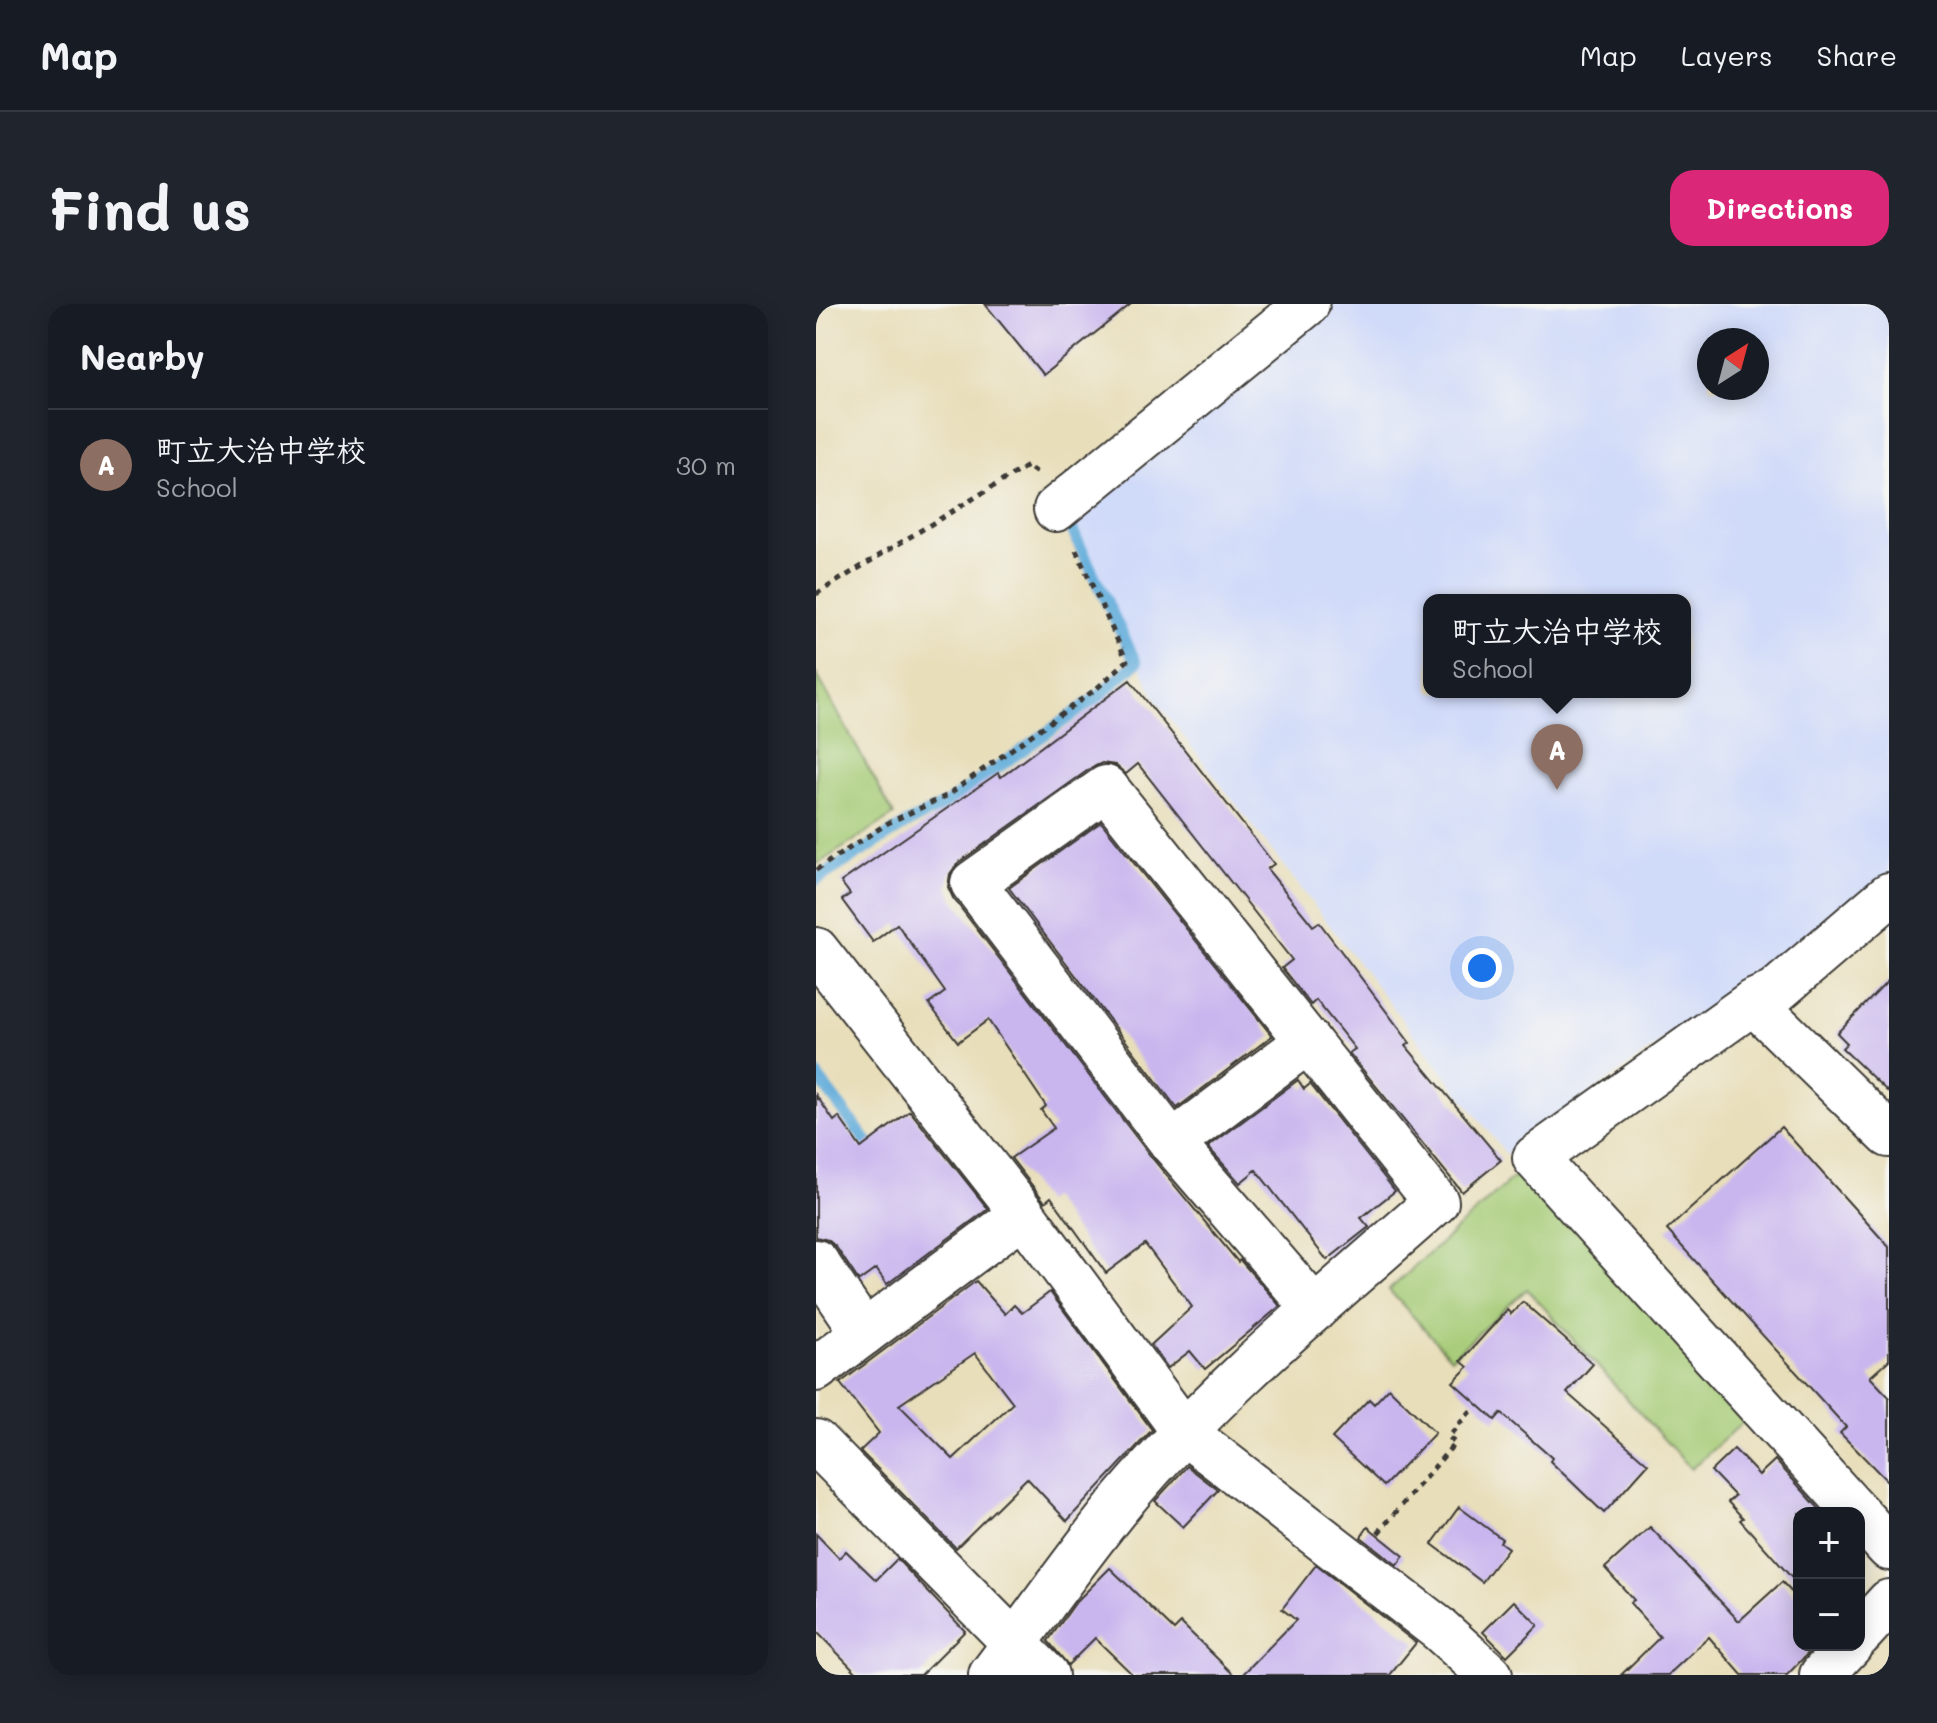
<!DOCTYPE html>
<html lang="en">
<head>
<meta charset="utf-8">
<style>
  body { margin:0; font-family:Mali,"Klee One",sans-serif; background:#20242c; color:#f1f3f6 }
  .controls { position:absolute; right:24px; bottom:24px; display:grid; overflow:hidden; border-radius:16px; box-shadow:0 4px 20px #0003 }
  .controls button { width:72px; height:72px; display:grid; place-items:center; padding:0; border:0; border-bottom:2px solid #363941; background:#171b24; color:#f1f3f6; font:40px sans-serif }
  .compass { position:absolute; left:881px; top:24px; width:72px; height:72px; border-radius:50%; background:#171b24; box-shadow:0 4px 20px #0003; rotate:36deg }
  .you { position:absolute; left:666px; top:664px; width:28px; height:28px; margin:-20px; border:6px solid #fff; border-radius:50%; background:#1a73e8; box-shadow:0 0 0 12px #1a73e833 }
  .badge { display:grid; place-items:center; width:52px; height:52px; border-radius:50%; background:#db2777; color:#fff; font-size:26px; font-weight:700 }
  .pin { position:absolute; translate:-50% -66px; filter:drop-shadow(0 2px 4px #0008) }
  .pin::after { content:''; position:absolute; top:42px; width:28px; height:24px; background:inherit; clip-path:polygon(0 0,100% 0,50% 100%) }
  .popup { position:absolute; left:607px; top:290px; width:268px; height:104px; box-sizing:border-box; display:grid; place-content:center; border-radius:16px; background:#171b24; filter:drop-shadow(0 2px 6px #0005); font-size:26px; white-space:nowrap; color:#9ea1a6 }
  .popup b { font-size:30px; color:#f1f3f6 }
  .popup::after { content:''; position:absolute; left:50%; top:100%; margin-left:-16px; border:16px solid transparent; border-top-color:#171b24 }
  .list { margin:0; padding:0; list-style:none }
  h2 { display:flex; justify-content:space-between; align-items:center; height:104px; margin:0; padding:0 32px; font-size:34px }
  h2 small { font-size:26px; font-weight:400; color:#9ea1a6 }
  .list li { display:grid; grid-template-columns:52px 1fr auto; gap:24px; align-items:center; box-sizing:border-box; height:112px; padding:0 32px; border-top:2px solid #363941 }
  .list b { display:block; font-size:30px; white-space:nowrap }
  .list p { margin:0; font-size:26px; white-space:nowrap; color:#9ea1a6 }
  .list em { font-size:26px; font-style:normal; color:#9ea1a6 }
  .map { position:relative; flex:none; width:1073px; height:1371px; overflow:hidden; border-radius:24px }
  header { display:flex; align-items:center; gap:48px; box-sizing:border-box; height:112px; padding:0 40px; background:#171b24; border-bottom:2px solid #363941 }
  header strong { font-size:38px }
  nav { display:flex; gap:44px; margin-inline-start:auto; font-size:28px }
  .intro { display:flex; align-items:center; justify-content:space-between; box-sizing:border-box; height:192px; padding:0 48px }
  h1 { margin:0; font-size:56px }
  .button { padding:20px 36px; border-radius:24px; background:#db2777; color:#fff; font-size:28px; font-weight:700 }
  main { display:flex; gap:48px; padding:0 48px }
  aside { flex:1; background:#171b24; border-radius:24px; box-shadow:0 4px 20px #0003 }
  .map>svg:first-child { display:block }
  .built { fill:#d0daf9; fill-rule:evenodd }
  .green { fill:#a6cb76; stroke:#617449; stroke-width:2 }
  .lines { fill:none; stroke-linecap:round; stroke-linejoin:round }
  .stream { stroke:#61acda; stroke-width:12 }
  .building { fill:#c9b6ee; fill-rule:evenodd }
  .minor-casing { stroke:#3b3934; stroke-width:48 }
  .path { stroke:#3b3934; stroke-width:5; stroke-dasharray:6 6; stroke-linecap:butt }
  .minor { stroke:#fff; stroke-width:44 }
</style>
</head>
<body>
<header>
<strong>Map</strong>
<nav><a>Map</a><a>Layers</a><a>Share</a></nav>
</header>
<div class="intro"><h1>Find us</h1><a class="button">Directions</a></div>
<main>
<aside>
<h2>Nearby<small></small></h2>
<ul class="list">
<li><span class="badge" style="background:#8d6e63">A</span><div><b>町立大治中学校</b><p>School</p></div><em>30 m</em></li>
</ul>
</aside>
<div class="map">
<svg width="1073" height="1371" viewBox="0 0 1073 1371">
  <rect width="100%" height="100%" fill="#f6f6f2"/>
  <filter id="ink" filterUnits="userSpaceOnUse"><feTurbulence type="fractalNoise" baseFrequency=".0125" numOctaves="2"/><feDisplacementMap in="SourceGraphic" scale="16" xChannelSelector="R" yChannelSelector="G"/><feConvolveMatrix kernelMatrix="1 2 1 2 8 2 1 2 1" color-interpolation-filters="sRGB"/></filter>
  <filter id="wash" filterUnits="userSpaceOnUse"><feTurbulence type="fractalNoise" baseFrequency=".006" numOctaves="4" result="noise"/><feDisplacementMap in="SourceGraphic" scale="32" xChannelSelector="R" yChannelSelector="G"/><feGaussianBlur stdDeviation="1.8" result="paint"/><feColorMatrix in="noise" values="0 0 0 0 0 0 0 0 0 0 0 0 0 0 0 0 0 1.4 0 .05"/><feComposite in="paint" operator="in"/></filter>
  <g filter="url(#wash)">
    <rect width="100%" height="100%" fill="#e8deba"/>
    <path class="built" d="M504 0H1073V574L952 675 945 666 690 850 341 398 251 209ZM893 36H941V84H893ZM613 296H869V388H613Z"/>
    <g class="green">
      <polygon points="0,369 78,511 0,561"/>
      <polygon points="708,864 934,1112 875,1165 711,985 635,1054 573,986"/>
    </g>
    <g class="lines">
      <g class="stream">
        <polyline points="0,576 90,520 132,499 284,391 320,359 250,213"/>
        <polyline points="0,771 61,851"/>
      </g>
    </g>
    <g id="blocks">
      <g class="building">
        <polygon points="169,0 315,0 227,71"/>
        <polygon points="314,376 458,560 451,565 497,622 503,618 594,739 590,742 685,856 646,888 533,749 539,745 500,696 495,701 466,664 476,656 322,460 310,470 299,461 286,459 275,464 142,559 134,570 132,583 137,594 336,854 422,958 424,956 464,1002 389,1065 374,1047 352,1064 335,1041 376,1003 329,940 290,969 235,893 229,898 195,854 238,824 225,806 230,802 172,716 142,738 113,700 129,688 81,620 57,638 26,596 34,590 25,578 182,469 185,473"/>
        <polygon points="285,518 456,732 361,804 193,584"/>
        <polygon points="1073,676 1073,789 1026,744 1031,739 1021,729"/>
        <polygon points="482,776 488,785 494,780 579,887 545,914 553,923 511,956 440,866 424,879 392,843"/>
        <polygon points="0,791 18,817 23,813 45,844 94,807 172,905 71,980 60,965 43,977 20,943 12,936 0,933"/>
        <polygon points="965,823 1073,943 1073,1056 1054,1073 1073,1093 1073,1179 1024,1129 1030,1123 851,926"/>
        <path d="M160 977 189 1010 198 1001 206 1009 234 988 336 1126 251 1217 211 1174 140 1244 44 1147 63 1129 24 1079ZM159 1049 197 1099 137 1155 83 1101Z"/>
        <polygon points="707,998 777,1060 751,1089 832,1160 788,1209 734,1157 736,1154 685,1109 679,1116 637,1078 652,1063 645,1057 691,1006 695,1010"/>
        <polygon points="573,1084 619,1129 568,1182 516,1134 553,1095 558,1100"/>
        <polygon points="918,1145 943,1171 959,1156 1007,1209 983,1209 983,1282 924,1216 927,1214 912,1198 919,1192 895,1167"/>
        <polygon points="371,1162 402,1186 367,1223 339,1197"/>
        <polygon points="643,1203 686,1235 684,1238 692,1244 666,1278 616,1240"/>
        <polygon points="552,1223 588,1252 581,1261 545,1233"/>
        <polygon points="834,1223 923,1317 966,1278 983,1296 983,1341 999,1342 971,1371 926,1371 893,1333 852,1371 805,1371 844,1333 814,1299 818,1296 789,1264"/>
        <polygon points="0,1230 23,1254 30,1247 60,1276 81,1255 149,1327 105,1371 43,1371 0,1327"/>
        <polygon points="500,1261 600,1339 574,1371 426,1371 480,1316 466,1305"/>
        <polygon points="294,1264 358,1326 365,1319 418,1371 317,1371 279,1334 252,1361 232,1337 260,1298"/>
        <polygon points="698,1297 722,1321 691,1352 667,1328"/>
      </g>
    </g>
  </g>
  <g filter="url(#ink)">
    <use href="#blocks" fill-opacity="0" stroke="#3b3934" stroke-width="2"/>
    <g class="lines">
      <defs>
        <g id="minor">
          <polyline points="240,205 491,0"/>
          <polyline points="0,646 207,910 369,1129 623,1325 674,1371"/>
          <polyline points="937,698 1073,831"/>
          <polyline points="356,839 492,737"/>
          <polyline points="0,958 48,1029"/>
          <polyline points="0,1065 207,910"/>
          <polyline points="0,1138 230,1371"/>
          <polyline points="1041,1209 719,854 937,698 958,689 1073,591"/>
          <polyline points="1043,1211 1073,1244"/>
          <polyline points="1043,1331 1073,1298"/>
          <path d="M175 1371C219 1313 261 1252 307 1196 399 1086 513 993 620 898L290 484 157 579 356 839 499 1005"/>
          <polyline points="1006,1371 1034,1341"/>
        </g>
      </defs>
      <use href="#minor" class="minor-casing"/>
      <g class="path">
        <polyline points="0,290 211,162 221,169"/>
        <polyline points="0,566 72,519 130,492 280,385 311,357 258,242"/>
        <polyline points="562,1229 639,1139 632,1133 658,1103"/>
      </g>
      <use href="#minor" class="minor"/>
    </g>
  </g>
</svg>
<div class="controls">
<button>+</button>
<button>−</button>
</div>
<svg class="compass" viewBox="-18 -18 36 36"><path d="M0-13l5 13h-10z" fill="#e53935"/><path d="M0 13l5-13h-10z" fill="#9ea1a6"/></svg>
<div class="you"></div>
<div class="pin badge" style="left:741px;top:486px;background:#8d6e63">A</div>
<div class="popup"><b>町立大治中学校</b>School</div>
</div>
</main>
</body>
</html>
